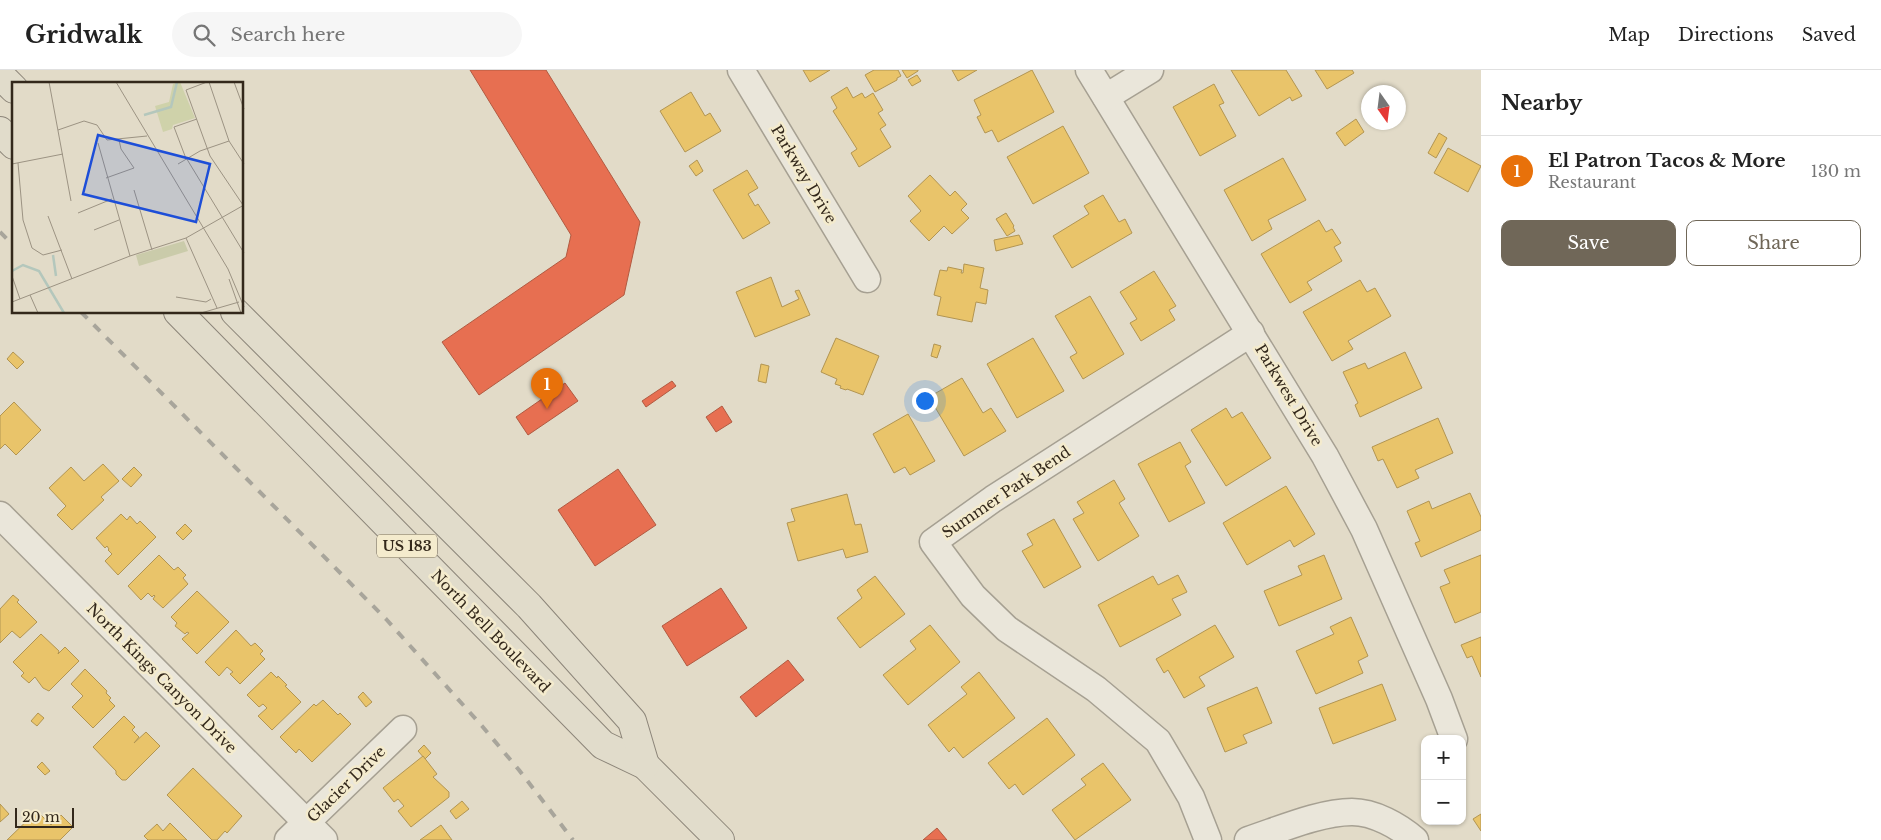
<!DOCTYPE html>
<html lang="en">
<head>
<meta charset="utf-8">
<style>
  body { margin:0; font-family:"Libre Baskerville",serif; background:#f6f6f6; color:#222 }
  .controls { position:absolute; right:15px; bottom:15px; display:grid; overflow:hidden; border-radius:10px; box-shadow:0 1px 4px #0004 }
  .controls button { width:45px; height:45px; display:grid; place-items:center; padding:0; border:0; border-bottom:1px solid #e0e0e0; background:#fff; color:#222; font:25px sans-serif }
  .compass { position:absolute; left:1361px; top:15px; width:45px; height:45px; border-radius:50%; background:#fff; box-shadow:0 1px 4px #0004; rotate:166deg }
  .scale { position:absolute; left:15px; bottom:12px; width:59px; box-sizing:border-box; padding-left:5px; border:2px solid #33281b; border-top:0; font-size:14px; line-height:18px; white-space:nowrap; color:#33281b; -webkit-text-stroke:4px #f4ebcd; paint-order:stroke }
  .you { position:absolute; left:924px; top:330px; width:18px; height:18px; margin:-12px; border:4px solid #fff; border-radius:50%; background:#1a73e8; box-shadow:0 0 0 8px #1a73e833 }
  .badge { display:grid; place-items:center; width:32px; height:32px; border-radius:50%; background:#706758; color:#fff; font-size:16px; font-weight:700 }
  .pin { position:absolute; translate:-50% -41px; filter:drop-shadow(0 1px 2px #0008) }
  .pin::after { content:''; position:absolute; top:26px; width:18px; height:15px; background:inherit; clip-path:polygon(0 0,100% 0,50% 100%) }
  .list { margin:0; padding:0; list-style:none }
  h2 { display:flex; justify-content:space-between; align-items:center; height:65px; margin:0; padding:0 20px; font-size:21px }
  h2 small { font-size:16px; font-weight:400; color:#767676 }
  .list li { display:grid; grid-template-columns:32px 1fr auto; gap:15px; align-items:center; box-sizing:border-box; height:70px; padding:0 20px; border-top:1px solid #e0e0e0 }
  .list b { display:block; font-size:19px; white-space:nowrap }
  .list p { margin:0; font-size:16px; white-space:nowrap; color:#767676 }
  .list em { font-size:16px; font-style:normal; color:#767676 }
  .actions { display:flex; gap:10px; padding:15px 20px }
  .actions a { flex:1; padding:11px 0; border:1px solid #706758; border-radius:10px; text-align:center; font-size:18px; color:#706758 }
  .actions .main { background:#706758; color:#fff }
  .icon { flex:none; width:28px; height:28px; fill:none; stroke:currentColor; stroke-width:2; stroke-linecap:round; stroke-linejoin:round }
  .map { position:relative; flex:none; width:1481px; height:770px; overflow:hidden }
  header { display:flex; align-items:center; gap:30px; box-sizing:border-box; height:70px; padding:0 25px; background:#fff; border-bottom:1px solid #e0e0e0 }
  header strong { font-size:24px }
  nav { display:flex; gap:28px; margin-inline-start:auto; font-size:18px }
  .search { width:350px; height:45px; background:#f6f6f6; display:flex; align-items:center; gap:12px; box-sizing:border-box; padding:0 18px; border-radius:28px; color:#767676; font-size:19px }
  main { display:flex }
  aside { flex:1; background:#fff }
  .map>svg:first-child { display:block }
  .homes { fill:#e9c46a; stroke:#b29552 }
  .shops { fill:#e76f51; stroke:#b15a41 }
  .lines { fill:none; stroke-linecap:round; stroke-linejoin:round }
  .minor-casing { stroke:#a6a092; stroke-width:29 }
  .major-casing { stroke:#8c8579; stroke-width:30 }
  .minor { stroke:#eae6da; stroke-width:26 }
  .major { stroke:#e1dccb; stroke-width:28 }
  .rail { stroke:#a8a59b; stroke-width:4; stroke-dasharray:9 9; stroke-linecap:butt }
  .labels { text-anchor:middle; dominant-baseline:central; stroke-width:5; stroke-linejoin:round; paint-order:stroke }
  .shield { fill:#f4ebcd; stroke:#6d6250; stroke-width:1 }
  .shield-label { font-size:14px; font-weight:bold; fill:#33281b }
  .street-label { font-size:15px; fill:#33281b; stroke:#f4ebcd }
  .inset-river { fill:none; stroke:#b4c7bc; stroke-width:2.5 }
  .inset-road { fill:none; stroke:#9c9383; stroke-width:1 }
  .view { fill:#1d4ed8; fill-opacity:0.15; stroke:#1d4ed8; stroke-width:2.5 }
  .inset-edge { fill:none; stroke:#33281b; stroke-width:2.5 }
</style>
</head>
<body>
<header>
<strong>Gridwalk</strong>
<div class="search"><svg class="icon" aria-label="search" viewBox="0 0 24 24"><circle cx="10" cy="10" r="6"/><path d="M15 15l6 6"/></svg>Search here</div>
<nav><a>Map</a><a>Directions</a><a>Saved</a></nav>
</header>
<main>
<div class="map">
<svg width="1481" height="770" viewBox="0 0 1481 770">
  <rect width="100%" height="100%" fill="#e2dbc8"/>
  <g class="homes">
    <polygon points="803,0 830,0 810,12"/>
    <polygon points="874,0 898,0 901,6 897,8 897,10 875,22 865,5"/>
    <polygon points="902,0 918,0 918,1 907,8"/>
    <polygon points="952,0 977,0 958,11"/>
    <polygon points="1032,0 1054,42 998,72 992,60 985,63 977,47 981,45 974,30"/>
    <polygon points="1231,0 1286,0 1302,26 1292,31 1290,27 1259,46"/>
    <polygon points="1315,0 1352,0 1354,3 1327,19"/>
    <polygon points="917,5 921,11 912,16 908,10"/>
    <polygon points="1214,14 1224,33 1219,35 1236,66 1200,86 1173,37"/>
    <polygon points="847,17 853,28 862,23 865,28 873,23 883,40 878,43 886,55 880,59 891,77 859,97 851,83 857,79 833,41 837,38 831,27"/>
    <polygon points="691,22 705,46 710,43 721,61 685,82 660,41"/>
    <polygon points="1356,49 1364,62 1345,76 1336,63"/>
    <polygon points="1063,56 1089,103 1033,134 1007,87"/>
    <polygon points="1439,63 1447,68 1436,88 1428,83"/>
    <polygon points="1448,78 1481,96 1468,122 1434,103"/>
    <polygon points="1283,88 1306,130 1268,150 1272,159 1252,171 1224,120"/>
    <polygon points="697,90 703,101 696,106 689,96"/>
    <polygon points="747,100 758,118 748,124 755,136 758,134 770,153 743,169 713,120"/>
    <polygon points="930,105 950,126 955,121 967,134 961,140 969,148 952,164 944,156 929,171 910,151 921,141 908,126"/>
    <polygon points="1103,125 1119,152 1125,149 1132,163 1072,198 1053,166 1089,144 1084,136"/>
    <polygon points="1006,143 1014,156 1013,157 1015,161 1007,166 996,149"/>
    <polygon points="1319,150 1326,162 1332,159 1341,173 1334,177 1342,191 1307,212 1312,220 1290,233 1261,184"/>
    <polygon points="1019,165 1023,174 996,181 994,170"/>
    <polygon points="964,194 984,198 980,218 988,220 986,234 976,232 972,252 937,245 941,227 934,225 940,200 947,201 948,197 962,200 961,203 963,203"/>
    <polygon points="1154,201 1176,236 1169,240 1175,250 1141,271 1130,253 1137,249 1120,222"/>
    <polygon points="771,207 782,237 799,229 795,221 799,220 810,245 755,267 736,222"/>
    <polygon points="1360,210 1367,222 1375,218 1391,246 1348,271 1353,279 1332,291 1303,242"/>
    <polygon points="1090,226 1124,284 1083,309 1070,287 1077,283 1055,246"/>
    <polygon points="836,268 879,286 863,325 847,319 846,320 840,318 841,316 835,314 837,309 821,302"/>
    <polygon points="1033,268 1064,321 1017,348 987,294"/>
    <polygon points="934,274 941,276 937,288 931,286"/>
    <polygon points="13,282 24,292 17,299 7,289"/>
    <polygon points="1405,282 1422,318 1360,347 1355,335 1358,333 1343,302 1365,293 1368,299"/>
    <polygon points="761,294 769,296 766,313 758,311"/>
    <polygon points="962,308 983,343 991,338 1006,361 964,386 929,327"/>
    <polygon points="14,332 41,360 16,385 5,374 0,379 0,346"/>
    <polygon points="1226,338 1232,348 1242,342 1271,388 1226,416 1191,360"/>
    <polygon points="908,344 935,391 910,405 905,397 894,403 873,364"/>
    <polygon points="1438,348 1453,383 1415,400 1419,408 1397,418 1383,389 1378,391 1372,377"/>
    <polygon points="1180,372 1191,392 1185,396 1205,433 1169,452 1138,394"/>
    <polygon points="103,394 119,411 101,427 104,430 72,460 57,445 66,436 49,418 71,397 84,411"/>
    <polygon points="134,397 142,405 131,417 122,409"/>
    <polygon points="1114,410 1125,429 1119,433 1139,466 1098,491 1073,449 1084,443 1077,432"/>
    <polygon points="1286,416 1315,464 1294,477 1290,470 1247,495 1223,453"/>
    <polygon points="1470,423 1481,447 1481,460 1421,487 1415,473 1420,471 1407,441 1429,431 1432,439"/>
    <polygon points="847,424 855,455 861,454 868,482 846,488 843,479 798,491 787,453 795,451 791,439"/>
    <polygon points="121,444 127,450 130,446 137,454 140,451 156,467 118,505 105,491 112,484 108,480 109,479 107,476 105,478 96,468"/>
    <polygon points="1054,449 1081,497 1044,518 1022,481 1033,475 1027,464"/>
    <polygon points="185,454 192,461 183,470 176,463"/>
    <polygon points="159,485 174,500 178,497 186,505 183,508 188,514 163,538 153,529 155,526 154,525 152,527 148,523 141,530 128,516"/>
    <polygon points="1324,485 1342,529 1279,556 1264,521 1302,505 1298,496"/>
    <polygon points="1481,485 1481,542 1455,553 1440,517 1450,513 1444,500"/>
    <polygon points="1178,505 1187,522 1172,529 1181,545 1120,577 1098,535 1153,506 1158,515"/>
    <polygon points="875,506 905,544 860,578 837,548 862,528 857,520"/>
    <polygon points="197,521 229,552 197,584 182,569 189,563 187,562 185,564 175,556 177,553 171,547"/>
    <polygon points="13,525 19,530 17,532 37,552 20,568 12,561 0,573 0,539"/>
    <polygon points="1351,547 1368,586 1358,591 1363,603 1316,624 1296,581 1334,564 1330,557"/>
    <polygon points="930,555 960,592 908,635 883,605 916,579 910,571"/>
    <polygon points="1215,555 1234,587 1199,607 1205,616 1184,628 1168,600 1164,603 1156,589"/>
    <polygon points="236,560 251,576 255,573 263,581 260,584 265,589 240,614 230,604 233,602 227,597 219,606 205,592"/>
    <polygon points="41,564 59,581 58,584 65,577 79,591 49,621 43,618 35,607 29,613 21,606 24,603 13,592"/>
    <polygon points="1481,567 1481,607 1472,586 1467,588 1461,575"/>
    <polygon points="85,599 107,621 106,623 111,628 109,630 115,636 93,658 72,637 83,626 71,614"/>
    <polygon points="271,602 277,608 278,606 287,615 285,616 301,632 272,660 258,646 267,638 263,634 259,637 247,625"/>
    <polygon points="979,602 1015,648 963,688 954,677 949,682 928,655 967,624 961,617"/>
    <polygon points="1382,614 1396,650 1333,674 1319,638"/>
    <polygon points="1257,617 1272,653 1243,665 1247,673 1225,682 1207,638"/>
    <polygon points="363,622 372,632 366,637 358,627"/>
    <polygon points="323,630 338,645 340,643 351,654 312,692 299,679 296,683 280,667 314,634 316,636"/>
    <polygon points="38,643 44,648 37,656 31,651"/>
    <polygon points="124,646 135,657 132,660 139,667 134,673 146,662 160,676 126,710 122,710 116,704 116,701 93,677"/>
    <polygon points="1047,648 1075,685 1023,725 1015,714 1009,719 988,693"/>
    <polygon points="424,675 431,683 425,689 418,681"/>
    <polygon points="423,686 437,704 433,707 449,722 449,727 411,757 398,741 404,736 398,729 394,732 383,718"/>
    <polygon points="42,692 50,701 45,705 37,697"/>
    <polygon points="1103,693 1131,730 1075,770 1052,740 1086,715 1081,709"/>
    <polygon points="193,698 242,746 227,763 225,761 217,770 212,770 167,725"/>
    <polygon points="462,731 469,739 456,749 450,741"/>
    <polygon points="0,734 9,744 0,752"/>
    <polygon points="37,741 51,755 61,745 73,757 60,770 7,770"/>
    <polygon points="1481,744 1481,761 1473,749"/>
    <polygon points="170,753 187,770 148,770 144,766 157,754 163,761"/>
    <polygon points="441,755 452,770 420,770"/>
  </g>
  <g class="shops">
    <polygon points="470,0 546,0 640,152 624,225 479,325 442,272 566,187 571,165"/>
    <polygon points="672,311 676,316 646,337 642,331"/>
    <polygon points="565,313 578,331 528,365 516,347"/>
    <polygon points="722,336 732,352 716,362 706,347"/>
    <polygon points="618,399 656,455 595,496 558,440"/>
    <polygon points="721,518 747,558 687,596 662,556"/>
    <polygon points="788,590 804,610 756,647 740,627"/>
    <polygon points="937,758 947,770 923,770"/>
  </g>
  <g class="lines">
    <defs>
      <g id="minor">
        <polyline points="741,0 867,209"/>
        <polyline points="1089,0 1325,386 1364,459 1439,629 1454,669"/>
        <polyline points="1106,27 1150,0"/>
        <polyline points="0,445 324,770"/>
        <polyline points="288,770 403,659"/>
        <polyline points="1208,770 1191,727 1158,671 1096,619 1007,559 973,526 933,472 993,429 1251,263"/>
        <path d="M1248 770C1279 760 1320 742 1352 742 1374 742 1399 756 1415 770"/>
      </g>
      <g id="major">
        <polyline points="0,5 14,19"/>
        <polyline points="0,61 14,75"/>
        <polyline points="178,242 603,675 645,695 720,770"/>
        <polyline points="235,242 529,536 632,651 645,695"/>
      </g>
    </defs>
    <use href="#minor" class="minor-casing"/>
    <use href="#major" class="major-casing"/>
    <use href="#minor" class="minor"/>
    <use href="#major" class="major"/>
    <g class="rail">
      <polyline points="0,162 14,176"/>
      <polyline points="81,242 386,549 482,656 519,700 573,770"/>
    </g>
  </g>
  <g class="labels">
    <rect class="shield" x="377" y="464.5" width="60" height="23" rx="4"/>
    <g class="shield-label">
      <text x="407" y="476">US 183</text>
    </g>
    <g class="street-label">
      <text transform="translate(804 104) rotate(59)">Parkway Drive</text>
      <text transform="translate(1289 325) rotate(59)">Parkwest Drive</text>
      <text transform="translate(1006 422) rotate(-34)">Summer Park Bend</text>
      <text transform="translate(491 561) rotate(46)">North Bell Boulevard</text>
      <text transform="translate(162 608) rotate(45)">North Kings Canyon Drive</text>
      <text transform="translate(346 714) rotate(-44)">Glacier Drive</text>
    </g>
  </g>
  <g transform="translate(12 12)">
    <rect width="231" height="231" fill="#e2dbc8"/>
    <path d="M168 0 183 36 161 43 160 47 151 50 143 24 157 20 161 2Z" fill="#cfd2aa"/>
    <path d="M172 159 176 169 127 184 124 173Z" fill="#cacbaa"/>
    <path class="inset-river" d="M132 33 159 25 165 0M41 173 44 194M0 189 11 183 27 189 52 231"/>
    <path class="inset-road" d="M37 0 59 119M104 0 216 187 232 225M195 0 174 8 198 74 231 123M197 0 217 59 232 82M222 0 232 27M185 37 162 45 173 74 232 171M46 48 72 39 85 43 95 58 135 54M86 61 118 174M6 81 11 138 20 166 31 173 50 168M0 82 51 72M166 82 188 69 217 59M94 96 122 86 109 67 107 58M122 108 140 168M66 131 100 117M36 134 60 197M82 148 107 138M174 156 205 226M0 194 8 217M217 197 229 231M18 213 26 231M164 215 194 220 199 217M0 220 118 174 174 156 232 123M189 231 227 220"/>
    <path class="view" d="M86 53 198 82 184 140 71 112Z"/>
    <rect width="231" height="231" class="inset-edge"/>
  </g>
</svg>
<div class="controls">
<button>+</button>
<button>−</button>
</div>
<svg class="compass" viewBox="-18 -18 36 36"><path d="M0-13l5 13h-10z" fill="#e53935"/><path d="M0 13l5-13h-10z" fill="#767676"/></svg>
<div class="scale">20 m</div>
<div class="you"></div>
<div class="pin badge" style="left:547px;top:339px;background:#e8710a">1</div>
</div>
<aside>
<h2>Nearby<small></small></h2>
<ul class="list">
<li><span class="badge" style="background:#e8710a">1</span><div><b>El Patron Tacos &amp; More</b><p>Restaurant</p></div><em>130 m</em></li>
</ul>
<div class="actions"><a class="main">Save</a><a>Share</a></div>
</aside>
</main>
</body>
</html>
